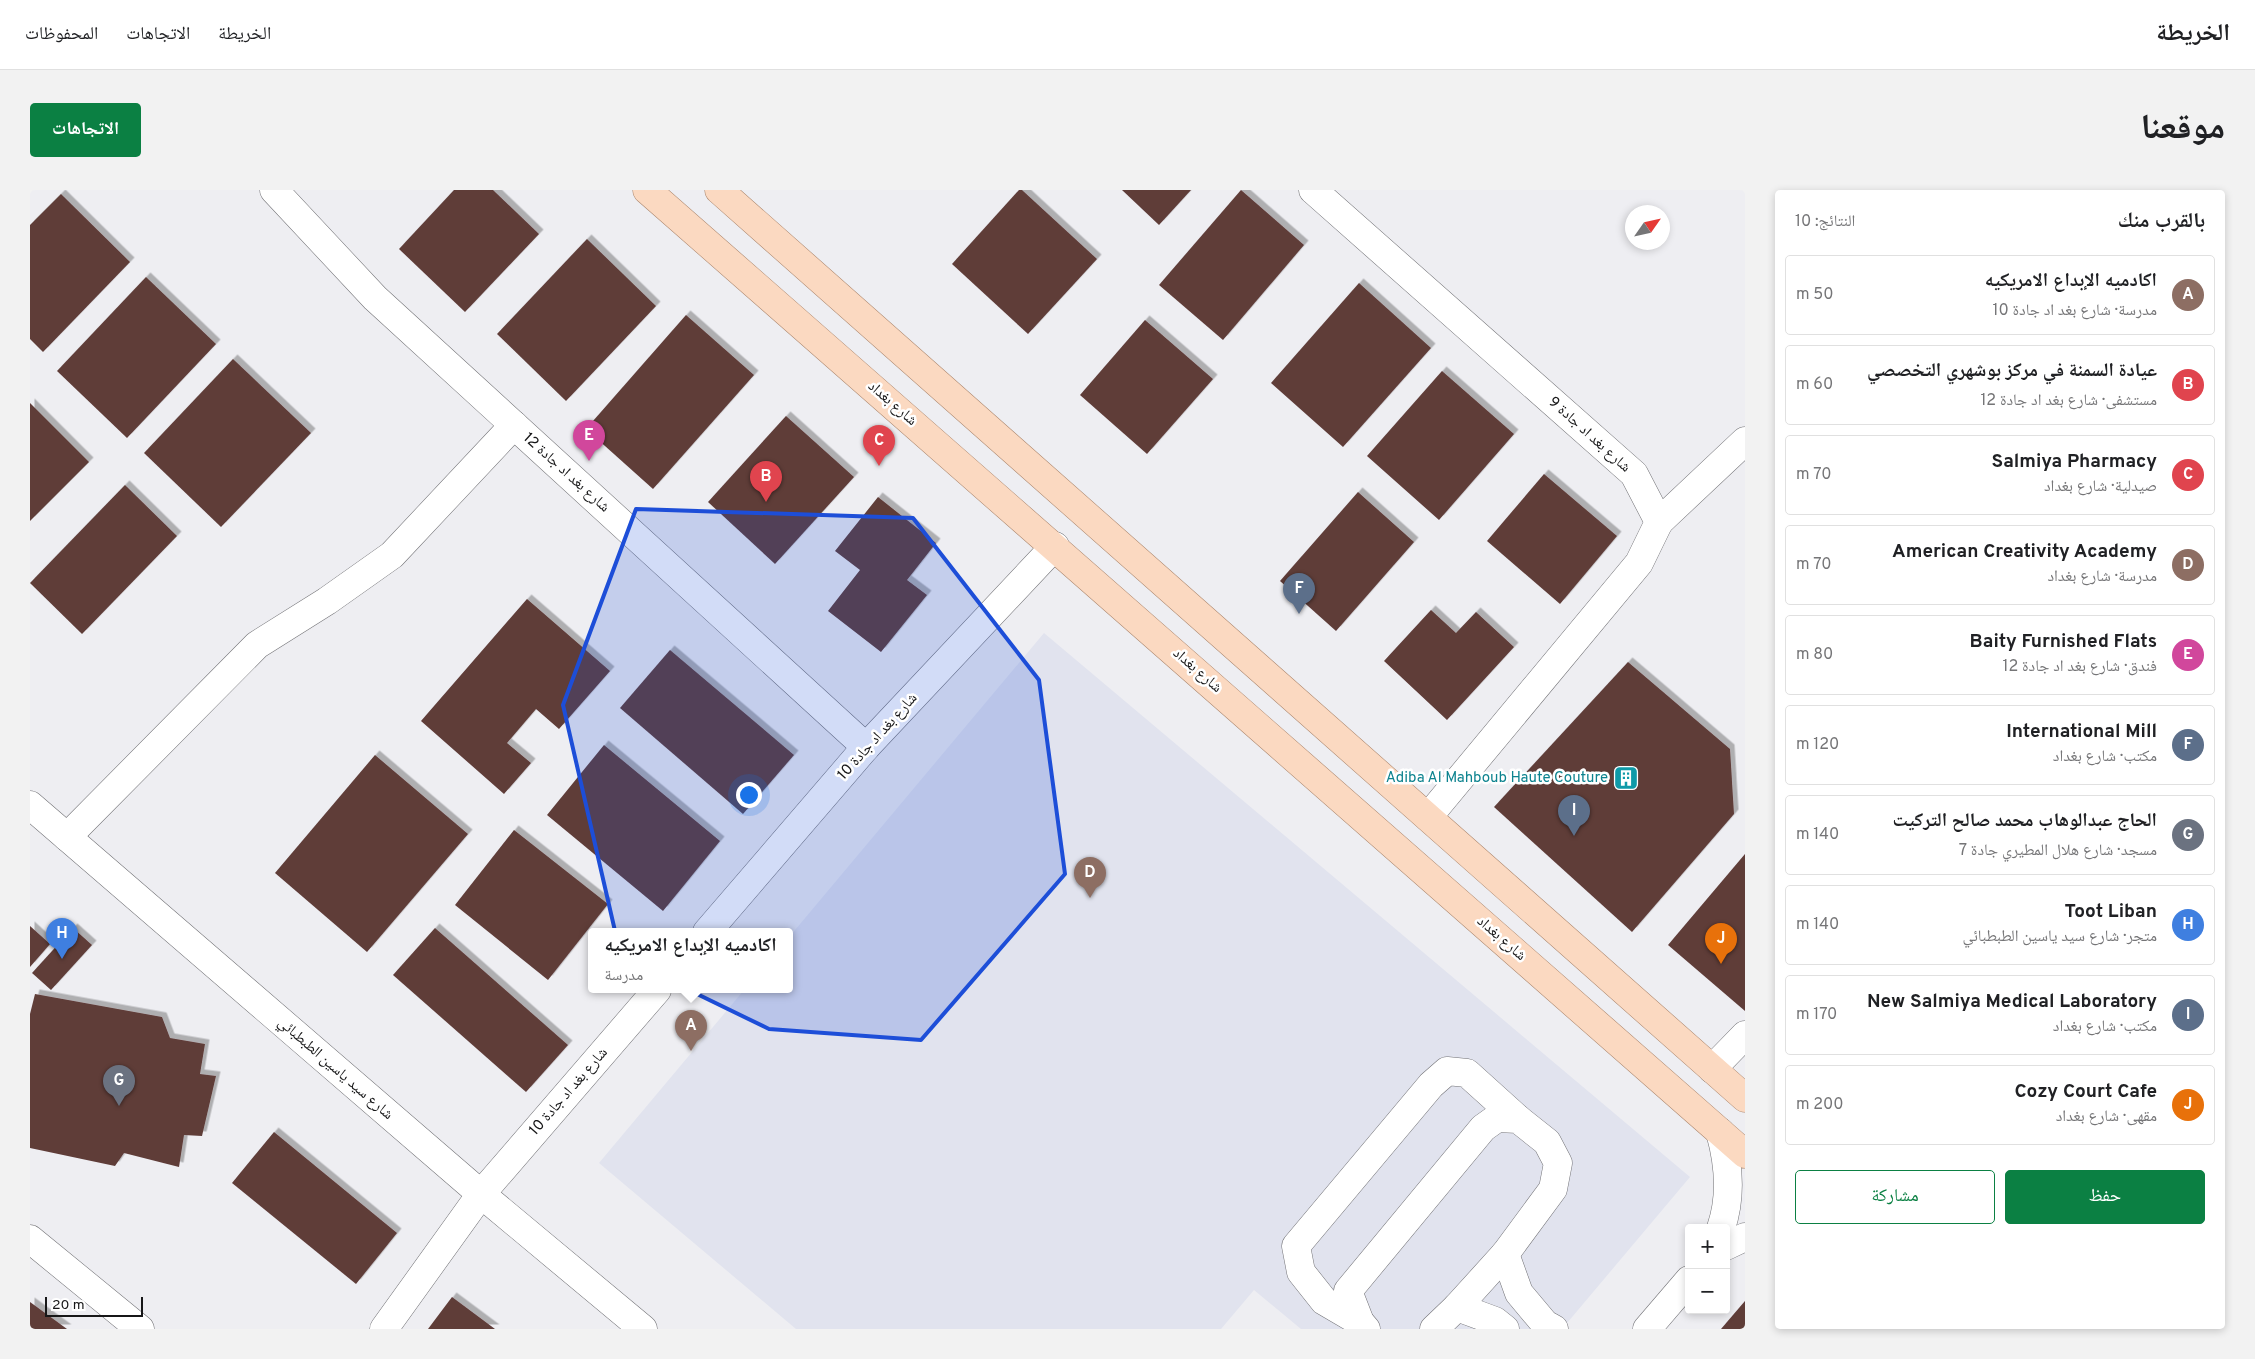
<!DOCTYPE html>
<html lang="ar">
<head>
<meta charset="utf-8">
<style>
  body { margin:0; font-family:Overpass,"Noto Naskh Arabic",sans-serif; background:#f2f2f2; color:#202124; direction:rtl }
  .controls { position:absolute; right:15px; bottom:15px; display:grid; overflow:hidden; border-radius:5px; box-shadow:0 2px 8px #0003 }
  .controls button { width:45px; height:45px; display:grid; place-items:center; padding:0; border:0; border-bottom:1px solid #e0e0e0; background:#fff; color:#202124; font:25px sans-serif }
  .compass { position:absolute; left:1595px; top:15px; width:45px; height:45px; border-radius:50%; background:#fff; box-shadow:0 2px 8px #0003; rotate:56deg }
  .scale { position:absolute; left:15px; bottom:12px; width:98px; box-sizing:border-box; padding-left:5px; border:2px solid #171718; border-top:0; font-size:14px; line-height:18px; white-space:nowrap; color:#171718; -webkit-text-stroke:4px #fff; paint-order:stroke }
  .you { position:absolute; left:718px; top:604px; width:18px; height:18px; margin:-12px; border:4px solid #fff; border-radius:50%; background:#1a73e8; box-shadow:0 0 0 8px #1a73e833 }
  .badge { display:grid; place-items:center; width:32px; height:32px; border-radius:50%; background:#0b8043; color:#fff; font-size:16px; font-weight:700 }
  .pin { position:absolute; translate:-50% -41px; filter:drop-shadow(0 1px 2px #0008) }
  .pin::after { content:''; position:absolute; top:26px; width:18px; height:15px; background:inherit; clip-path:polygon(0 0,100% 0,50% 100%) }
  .popup { position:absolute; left:558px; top:738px; width:205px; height:65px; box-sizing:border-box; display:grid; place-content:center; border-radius:5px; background:#fff; filter:drop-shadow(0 1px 4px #0005); font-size:16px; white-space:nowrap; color:#757577 }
  .popup b { font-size:19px; color:#202124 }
  .popup::after { content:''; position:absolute; left:50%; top:100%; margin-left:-10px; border:10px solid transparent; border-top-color:#fff }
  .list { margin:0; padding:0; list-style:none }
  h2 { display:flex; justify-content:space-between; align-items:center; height:65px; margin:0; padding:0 20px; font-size:21px }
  h2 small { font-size:16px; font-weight:400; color:#757577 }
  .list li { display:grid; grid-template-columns:32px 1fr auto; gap:15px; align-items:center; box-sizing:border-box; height:80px; margin:0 10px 10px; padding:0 10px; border:1px solid #e0e0e0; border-radius:5px }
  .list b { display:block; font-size:19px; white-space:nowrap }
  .list p { margin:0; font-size:16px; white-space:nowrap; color:#757577 }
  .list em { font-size:16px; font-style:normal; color:#757577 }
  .actions { display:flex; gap:10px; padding:15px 20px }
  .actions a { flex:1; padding:11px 0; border:1px solid #0b8043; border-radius:5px; text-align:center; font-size:18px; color:#0b8043 }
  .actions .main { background:#0b8043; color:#fff }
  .map { position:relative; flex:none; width:1715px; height:1139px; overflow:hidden; direction:ltr; border-radius:5px }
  header { display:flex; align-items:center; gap:30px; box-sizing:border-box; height:70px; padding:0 25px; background:#fff; border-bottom:1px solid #e0e0e0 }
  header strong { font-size:24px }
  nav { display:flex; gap:28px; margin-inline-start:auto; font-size:18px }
  .intro { display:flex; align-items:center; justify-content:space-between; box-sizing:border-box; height:120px; padding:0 30px }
  h1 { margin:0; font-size:35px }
  .button { padding:12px 22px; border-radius:5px; background:#0b8043; color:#fff; font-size:18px; font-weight:700 }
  main { display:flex; gap:30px; padding:0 30px }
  aside { flex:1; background:#fff; border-radius:5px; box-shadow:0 2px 8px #0003 }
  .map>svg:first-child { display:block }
  .built { fill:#e1e3ee }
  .building { fill:#5f3c39; filter:url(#shadow) }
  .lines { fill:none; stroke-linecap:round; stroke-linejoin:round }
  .minor-casing { stroke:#717175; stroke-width:29 }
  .major-casing { stroke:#a9846b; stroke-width:29 }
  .minor { stroke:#fff; stroke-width:28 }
  .major { stroke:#fbd9c1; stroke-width:28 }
  .marked { fill:#1d4ed8; fill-opacity:0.2; stroke:#1d4ed8; stroke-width:4; stroke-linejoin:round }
  .labels { text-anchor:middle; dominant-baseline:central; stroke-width:5; stroke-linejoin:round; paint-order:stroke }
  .street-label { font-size:15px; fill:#171718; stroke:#fff }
  .culture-label { font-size:15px; fill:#0d838f; stroke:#fff; text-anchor:end }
</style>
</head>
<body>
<header>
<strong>الخريطة</strong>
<nav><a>الخريطة</a><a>الاتجاهات</a><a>المحفوظات</a></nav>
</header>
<div class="intro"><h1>موقعنا</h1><a class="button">الاتجاهات</a></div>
<main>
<aside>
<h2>بالقرب منك<small>النتائج: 10</small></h2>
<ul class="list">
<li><span class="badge" style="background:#8d6e63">A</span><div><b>اكادميه الإبداع الامريكيه</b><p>مدرسة · شارع بغد اد جادة 10</p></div><em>50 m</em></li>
<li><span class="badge" style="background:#e0444e">B</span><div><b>عيادة السمنة في مركز بوشهري التخصصي</b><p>مستشفى · شارع بغد اد جادة 12</p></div><em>60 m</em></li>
<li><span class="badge" style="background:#e0444e">C</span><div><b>Salmiya Pharmacy</b><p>صيدلية · شارع بغداد</p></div><em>70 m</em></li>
<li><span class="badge" style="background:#8d6e63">D</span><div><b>American Creativity Academy</b><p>مدرسة · شارع بغداد</p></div><em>70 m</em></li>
<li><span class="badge" style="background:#d1479c">E</span><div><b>Baity Furnished Flats</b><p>فندق · شارع بغد اد جادة 12</p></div><em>80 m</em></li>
<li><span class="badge" style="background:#5c6f8a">F</span><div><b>International Mill</b><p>مكتب · شارع بغداد</p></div><em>120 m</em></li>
<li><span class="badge" style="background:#6b7280">G</span><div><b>الحاج عبدالوهاب محمد صالح التركيت</b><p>مسجد · شارع هلال المطيري جادة 7</p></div><em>140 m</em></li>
<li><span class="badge" style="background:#3f7fe0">H</span><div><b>Toot Liban</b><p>متجر · شارع سيد ياسين الطبطبائي</p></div><em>140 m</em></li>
<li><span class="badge" style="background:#5c6f8a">I</span><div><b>New Salmiya Medical Laboratory</b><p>مكتب · شارع بغداد</p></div><em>170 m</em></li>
<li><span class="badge" style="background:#e8710a">J</span><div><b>Cozy Court Cafe</b><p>مقهى · شارع بغداد</p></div><em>200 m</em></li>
</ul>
<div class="actions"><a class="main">حفظ</a><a>مشاركة</a></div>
</aside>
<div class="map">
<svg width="1715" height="1139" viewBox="0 0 1715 1139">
  <defs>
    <filter id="shadow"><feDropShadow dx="4.5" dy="-4.5" stdDeviation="0" flood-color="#0004"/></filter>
  </defs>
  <rect width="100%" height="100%" fill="#eeeef2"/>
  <polygon class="built" points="1014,443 1660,987 1532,1139 1271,1139 1224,1100 1191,1139 766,1139 569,973 714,800 760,800 760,746"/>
  <g class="building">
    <polygon points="424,0 463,0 509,44 435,122 369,59"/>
    <polygon points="989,0 992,0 1067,69 998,144 922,74"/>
    <polygon points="1092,0 1161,0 1129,35"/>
    <polygon points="1211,0 1274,55 1193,150 1129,95"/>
    <polygon points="31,4 100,72 13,162 0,149 0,35"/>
    <polygon points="557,49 626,116 536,211 467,144"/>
    <polygon points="116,87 186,154 97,248 27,181"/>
    <polygon points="1329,93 1401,158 1313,257 1241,193"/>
    <polygon points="656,125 724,185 623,299 556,239"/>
    <polygon points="1115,130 1183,189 1117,264 1050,205"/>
    <polygon points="203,169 281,243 191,337 114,263"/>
    <polygon points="1412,181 1484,244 1409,330 1337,266"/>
    <polygon points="0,213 59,272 0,331"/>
    <polygon points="756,226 824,287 745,374 678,312"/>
    <polygon points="1514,284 1587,346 1530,414 1457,351"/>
    <polygon points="95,295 147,346 52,444 0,393"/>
    <polygon points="1328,302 1384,352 1306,441 1250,391"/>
    <polygon points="848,307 906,353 877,390 897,405 851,462 798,421 830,380 805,361"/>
    <polygon points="497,409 580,481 529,539 506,519 477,553 501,573 474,604 391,531"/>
    <polygon points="1401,420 1426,443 1446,422 1484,457 1417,530 1354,471"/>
    <polygon points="640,460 764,565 713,624 590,518"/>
    <polygon points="1598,472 1700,559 1704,624 1602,742 1464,617"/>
    <polygon points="574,555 690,651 633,721 517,625"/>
    <polygon points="345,565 438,644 337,762 245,683"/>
    <polygon points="484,640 578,714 518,790 425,715"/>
    <polygon points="1715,664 1715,821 1638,755"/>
    <polygon points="0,736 20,754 0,777"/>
    <polygon points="43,738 62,755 21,800 2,783"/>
    <polygon points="405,738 538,855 496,902 363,785"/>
    <polygon points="5,804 132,827 140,848 175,854 170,884 186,886 172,946 154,945 149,977 94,963 85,976 0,958 0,824"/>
    <polygon points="244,942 367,1043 326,1094 202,993"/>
    <polygon points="422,1107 465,1139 398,1139"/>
    <polygon points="1715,1111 1715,1139 1691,1139"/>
    <polygon points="0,1112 37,1139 0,1139"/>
  </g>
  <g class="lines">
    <defs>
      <g id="minor">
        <polyline points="244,0 345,108 836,557"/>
        <polyline points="1283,0 1604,284 1629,332 1609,373 1398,627"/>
        <polyline points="1629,332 1715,251"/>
        <polyline points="0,615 451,1004 613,1139"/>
        <polyline points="37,647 227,455 297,411 362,365 484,235"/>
        <polyline points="677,742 836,557 1025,356"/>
        <polyline points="1682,879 1715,845"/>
        <path d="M1690 942C1699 974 1702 1006 1691 1038"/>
        <polyline points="0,1049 110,1139"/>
        <polyline points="1696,1056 1715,1047"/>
        <polyline points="1475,1064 1489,1103 1515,1134 1524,1139"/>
        <polyline points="1427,1117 1465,1131 1475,1139"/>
        <polyline points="1330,1132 1294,1111 1271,1082 1266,1056 1401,895 1417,881 1437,883 1488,929"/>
        <polyline points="354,1139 451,1004 627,800"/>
        <polyline points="1336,1139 1330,1132 1318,1101 1453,938 1467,928 1488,929 1517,952 1528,973 1523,999 1475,1064 1427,1117 1404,1139"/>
        <polyline points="1617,1139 1659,1090"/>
      </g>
      <g id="major">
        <polyline points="617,0 1715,964"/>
        <polyline points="689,0 1715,908"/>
      </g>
    </defs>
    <use href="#minor" class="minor-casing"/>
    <use href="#major" class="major-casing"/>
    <use href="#minor" class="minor"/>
    <use href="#major" class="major"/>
  </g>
  <path class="marked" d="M606 319 883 328 1009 490 1035 684 891 850 739 839 591 767 533 515Z"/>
  <defs>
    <symbol id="building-square" viewBox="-11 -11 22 22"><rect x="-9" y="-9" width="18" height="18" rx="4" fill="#0f9aa8" stroke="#fff"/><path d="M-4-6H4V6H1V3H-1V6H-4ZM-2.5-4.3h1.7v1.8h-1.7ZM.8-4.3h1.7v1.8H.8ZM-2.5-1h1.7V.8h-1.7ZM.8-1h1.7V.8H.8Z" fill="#fff"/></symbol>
  </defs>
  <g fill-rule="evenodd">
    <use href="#building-square" x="1582" y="574" width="28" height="28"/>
  </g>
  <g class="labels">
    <g class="street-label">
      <text transform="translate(862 214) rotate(41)">شارع بغداد</text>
      <text transform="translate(1559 245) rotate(42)">شارع بغد اد جادة 9</text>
      <text transform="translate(536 283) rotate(42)">شارع بغد اد جادة 12</text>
      <text transform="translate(1167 481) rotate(41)">شارع بغداد</text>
      <text transform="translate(848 547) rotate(-48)">شارع بغد اد جادة 10</text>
      <text transform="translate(1471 749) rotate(41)">شارع بغداد</text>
      <text transform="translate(305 879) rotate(41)">شارع سيد ياسين الطبطبائي</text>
      <text transform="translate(539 902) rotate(-49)">شارع بغد اد جادة 10</text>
    </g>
    <g class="culture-label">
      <text x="1578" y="588">Adiba Al Mahboub Haute Couture</text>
    </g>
  </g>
</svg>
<div class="controls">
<button>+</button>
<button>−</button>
</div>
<svg class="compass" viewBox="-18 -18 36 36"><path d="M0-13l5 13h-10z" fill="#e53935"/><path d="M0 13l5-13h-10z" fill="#757577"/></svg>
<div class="scale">20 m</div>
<div class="you"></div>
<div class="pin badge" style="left:661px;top:861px;background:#8d6e63">A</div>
<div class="popup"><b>اكادميه الإبداع الامريكيه</b>مدرسة</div>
<div class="pin badge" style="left:736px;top:312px;background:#e0444e">B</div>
<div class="pin badge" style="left:849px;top:276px;background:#e0444e">C</div>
<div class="pin badge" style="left:1060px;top:708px;background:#8d6e63">D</div>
<div class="pin badge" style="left:559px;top:271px;background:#d1479c">E</div>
<div class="pin badge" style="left:1269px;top:424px;background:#5c6f8a">F</div>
<div class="pin badge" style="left:89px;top:916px;background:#6b7280">G</div>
<div class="pin badge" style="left:32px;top:769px;background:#3f7fe0">H</div>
<div class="pin badge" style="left:1544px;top:646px;background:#5c6f8a">I</div>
<div class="pin badge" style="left:1691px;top:774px;background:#e8710a">J</div>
</div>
</main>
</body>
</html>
